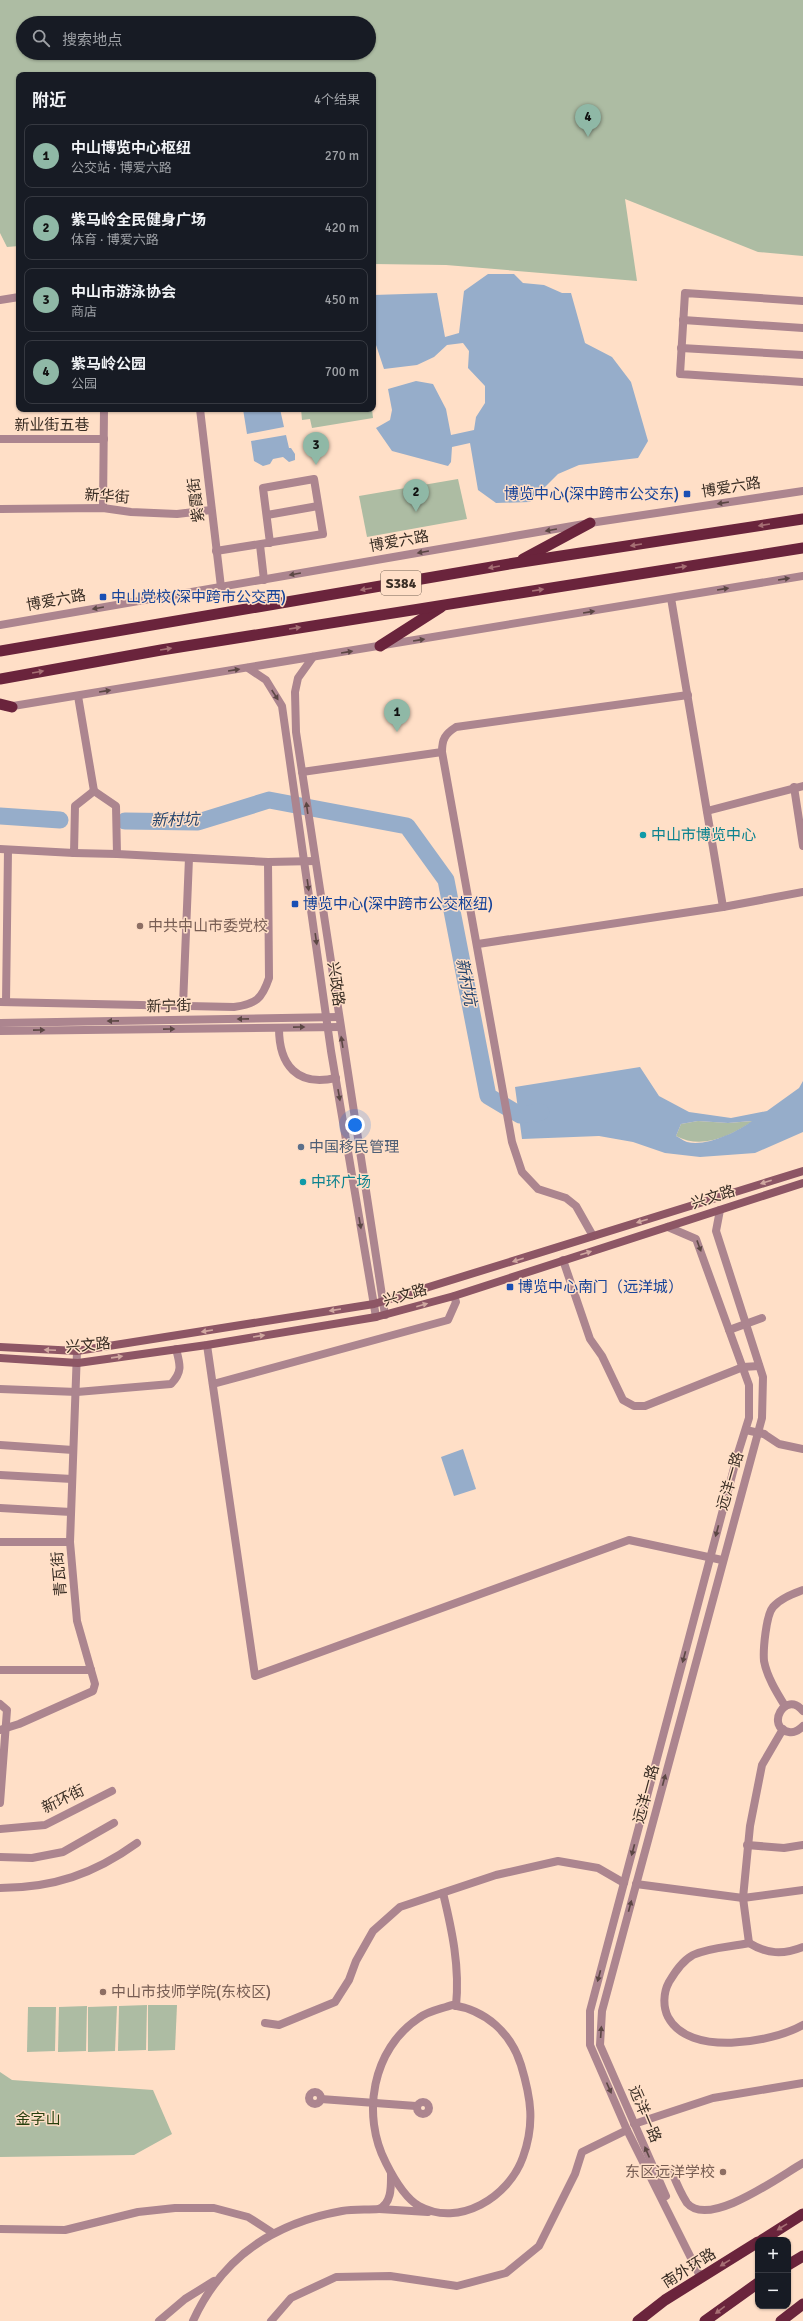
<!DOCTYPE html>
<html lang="zh">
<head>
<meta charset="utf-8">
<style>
  body { margin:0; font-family:Signika,"Noto Sans SC",sans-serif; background:#242831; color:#f1f3f6 }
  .controls { position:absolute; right:12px; bottom:12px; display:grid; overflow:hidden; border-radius:8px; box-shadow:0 1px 3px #0004 }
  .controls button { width:36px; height:36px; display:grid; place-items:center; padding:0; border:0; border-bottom:1px solid #363941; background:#171b24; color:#f1f3f6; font:20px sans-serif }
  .you { position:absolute; left:355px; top:1125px; width:14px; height:14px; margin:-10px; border:3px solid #fff; border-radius:50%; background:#1a73e8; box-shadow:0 0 0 6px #1a73e833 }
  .badge { display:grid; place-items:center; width:26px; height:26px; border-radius:50%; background:#8fb8a6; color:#111; font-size:13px; font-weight:700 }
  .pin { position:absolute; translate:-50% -33px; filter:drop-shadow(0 1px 2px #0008) }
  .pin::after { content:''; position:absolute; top:21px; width:14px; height:12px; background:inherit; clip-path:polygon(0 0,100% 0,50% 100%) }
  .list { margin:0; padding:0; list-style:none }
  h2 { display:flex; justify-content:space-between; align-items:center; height:52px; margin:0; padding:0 16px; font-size:17px }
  h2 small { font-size:13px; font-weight:400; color:#9ea1a6 }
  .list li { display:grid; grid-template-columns:26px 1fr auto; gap:12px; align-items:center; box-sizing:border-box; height:64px; margin:0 8px 8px; padding:0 8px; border:1px solid #363941; border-radius:8px }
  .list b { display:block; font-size:15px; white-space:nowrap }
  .list p { margin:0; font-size:13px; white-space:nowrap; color:#9ea1a6 }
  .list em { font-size:13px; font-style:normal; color:#9ea1a6 }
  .icon { flex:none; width:22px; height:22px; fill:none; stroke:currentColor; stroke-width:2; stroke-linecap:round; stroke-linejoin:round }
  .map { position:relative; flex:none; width:803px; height:2321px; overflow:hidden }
  .search { position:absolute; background:#171b24; box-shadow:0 1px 3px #0004; left:16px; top:16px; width:360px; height:44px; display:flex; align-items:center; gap:10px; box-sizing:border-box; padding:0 14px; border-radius:22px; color:#9ea1a6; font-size:15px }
  .panel { position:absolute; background:#171b24; box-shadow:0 1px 3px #0004; left:16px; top:72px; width:360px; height:340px; border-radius:8px }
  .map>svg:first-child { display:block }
  .green { fill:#adbca3; fill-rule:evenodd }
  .water { fill:#96adca; fill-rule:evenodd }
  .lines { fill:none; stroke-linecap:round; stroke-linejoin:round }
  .river { stroke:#96adca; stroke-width:17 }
  .minor { stroke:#ac858f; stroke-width:8 }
  .tertiary { stroke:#ac858f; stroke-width:8 }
  .secondary { stroke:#8d5665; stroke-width:8 }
  .trunk { stroke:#6a243c; stroke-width:11 }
  .oneway { fill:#5c4744 }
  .oneway2 { fill:#a66f74 }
  .oneway3 { fill:#d1a8a0 }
  .transit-dot { fill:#1a4fb4; stroke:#ffdfc7; stroke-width:1.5 }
  .culture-dot { fill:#0f9aa8; stroke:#ffdfc7; stroke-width:1.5 }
  .education-dot { fill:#8d6e63; stroke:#ffdfc7; stroke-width:1.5 }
  .service-dot { fill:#5c6f8a; stroke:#ffdfc7; stroke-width:1.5 }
  .labels { text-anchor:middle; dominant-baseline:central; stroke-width:3; stroke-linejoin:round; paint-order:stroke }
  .shield { fill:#ffdfc7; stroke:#746255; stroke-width:1 }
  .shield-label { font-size:14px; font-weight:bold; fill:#392d24 }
  .street-label { font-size:15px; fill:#392d24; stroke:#ffdfc7 }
  .transit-label { font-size:15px; fill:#164399; stroke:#ffdfc7; text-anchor:start }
  .culture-label { font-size:15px; fill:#0d838f; stroke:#ffdfc7; text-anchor:start }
  .education-label { font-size:15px; fill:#785e54; stroke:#ffdfc7; text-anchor:start }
  .service-label { font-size:15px; fill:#4e5e75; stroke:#ffdfc7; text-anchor:start }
  .park-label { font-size:15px; fill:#273f0d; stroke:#ffdfc7 }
  .water-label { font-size:16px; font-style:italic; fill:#25456e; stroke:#ffdfc7 }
</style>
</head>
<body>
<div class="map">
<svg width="803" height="2321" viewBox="0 0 803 2321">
  <rect width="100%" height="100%" fill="#ffdfc7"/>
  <g class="green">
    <path d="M0 0H803V256L758 252 625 199 637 281 446 265 373 264V75H19V246L7 247 0 233ZM23 23H369V53H23Z"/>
    <polygon points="301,409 372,409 373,418 312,428 310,419 302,420"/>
    <polygon points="458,479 467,519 367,537 359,496"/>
    <path d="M698 1121 728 1123 753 1121C730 1136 702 1150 676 1136L681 1124Z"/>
    <polygon points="147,2005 146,2050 118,2051 119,2006"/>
    <polygon points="148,2005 177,2005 175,2050 148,2051"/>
    <polygon points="87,2006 86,2051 58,2052 59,2007"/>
    <polygon points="117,2006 115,2051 88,2052 88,2007"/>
    <polygon points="28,2007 56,2007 55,2051 27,2052"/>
    <polygon points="0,2072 12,2080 153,2090 172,2134 134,2155 0,2157"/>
  </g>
  <g class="water">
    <polygon points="488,274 514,274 523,283 544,285 562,293 571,293 585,343 612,357 631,382 648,441 638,458 579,465 558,474 530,502 496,503 478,490 470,443 452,447 451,462 448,466 392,451 376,428 390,420 392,410 388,389 416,381 433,384 446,409 451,435 474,430 476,417 485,403 485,386 468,368 469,351 463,343 447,345 434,357 417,365 384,369 373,336 373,295 437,293 445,337 459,333 464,291"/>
    <polygon points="243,409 280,409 284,427 247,434"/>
    <polygon points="286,435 289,448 291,448 295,454 295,460 289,462 283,457 273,459 270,464 263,466 254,461 251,441"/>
    <path d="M640 1067 659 1096 689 1112 731 1118 767 1111 799 1088 803 1081V1132L755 1153 700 1157 665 1153 633 1142 599 1136 522 1139 515 1087ZM698 1121 728 1123 752 1121C737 1132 706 1147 687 1142 683 1141 679 1137 676 1136L681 1124Z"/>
    <polygon points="463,1449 476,1489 454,1496 441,1457"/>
  </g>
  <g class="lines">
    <g class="river">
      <polyline points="0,816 60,820"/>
      <polyline points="125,821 198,822 269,800 407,826 446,880 488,1096 520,1115 541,1112"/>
    </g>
    <g class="minor">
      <polyline points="0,300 19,297"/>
      <polyline points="803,301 685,293 680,374 803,382"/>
      <polyline points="683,320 803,328"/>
      <polyline points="681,348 803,355"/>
      <polyline points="200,409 221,587"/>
      <polyline points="0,439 104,439"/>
      <polyline points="103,508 104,409"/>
      <polyline points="0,509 103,508 131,512 177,514 211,510"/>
      <polyline points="267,515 318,506"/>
      <polyline points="260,545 264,580"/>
      <polyline points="216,551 323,534 314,479 263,488 270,543"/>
      <polyline points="671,598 723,907"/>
      <polyline points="442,752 512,1142 522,1172 538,1189 566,1198 576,1206 593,1236"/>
      <path d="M302 772 442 752C442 739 445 734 456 727L688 695"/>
      <polyline points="794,787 803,846"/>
      <polyline points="707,811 803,786"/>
      <polyline points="0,849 74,853 75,806 94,791 116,806 117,854 268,862 315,861"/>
      <polyline points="74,853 117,854"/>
      <polyline points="478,944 723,907 803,892"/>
      <path d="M0 1002 234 1007C256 1004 262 999 269 978L268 862"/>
      <polyline points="6,1002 8,850"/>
      <polyline points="183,1005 189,858"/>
      <polyline points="563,1260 590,1339 602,1356 623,1400 634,1406 645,1406 743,1367 759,1366"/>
      <polyline points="207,1345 255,1676 629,1540 722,1560"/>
      <polyline points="213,1384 448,1320 456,1302 454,1296"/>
      <path d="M0 1389 77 1392 171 1384C183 1372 180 1364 176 1349"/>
      <polyline points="764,1434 779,1444 803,1449"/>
      <polyline points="0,1445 73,1450"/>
      <polyline points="0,1475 72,1479"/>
      <polyline points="0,1508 71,1512"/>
      <polyline points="0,1542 70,1542"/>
      <polyline points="0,1670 91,1670"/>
      <polyline points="0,1704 7,1710 0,1803"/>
      <path d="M785 1706C777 1693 767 1677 764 1661 763 1650 766 1615 773 1607 781 1598 793 1594 803 1590"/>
      <path d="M803 1711C785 1689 765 1728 789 1732 795 1733 799 1730 803 1726"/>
      <polyline points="0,1730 19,1724 93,1691 95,1684 77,1621 70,1542 77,1351"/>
      <polyline points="0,1829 45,1825 112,1791"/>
      <polyline points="747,1845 784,1848 803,1845"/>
      <polyline points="0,1857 32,1858 63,1852 114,1823"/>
      <polyline points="636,1884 743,1898 803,1890"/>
      <path d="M0 1888C53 1888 94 1874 137 1843"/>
      <path d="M443 1893C452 1930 460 1967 456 2006"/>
      <polyline points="749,1943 743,1898 750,1826 762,1765 783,1729"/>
      <path d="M803 1947C783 1955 767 1954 749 1943 731 1947 710 1947 693 1955 682 1961 675 1972 669 1982 663 1993 663 2007 668 2017 689 2057 771 2043 803 2025"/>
      <path d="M452 2005C486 2010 511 2033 521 2065 531 2098 535 2124 523 2157 509 2197 459 2228 419 2206 405 2198 393 2177 386 2163 361 2115 372 2049 419 2018 428 2011 441 2009 452 2005Z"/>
      <polyline points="265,2023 279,2025 335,2002 349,1980 356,1961 373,1931 400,1907 496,1875 558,1861 598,1868 624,1883"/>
      <circle cx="315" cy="2098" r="6"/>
      <polyline points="321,2099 416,2106"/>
      <circle cx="423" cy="2108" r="6"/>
      <polyline points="634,2124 713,2098 803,2083"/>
      <path d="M653 2168 672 2172C676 2182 681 2194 687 2203 709 2229 780 2176 803 2163"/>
      <polyline points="379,2209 428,2212"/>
      <polyline points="0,2229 65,2230 138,2212 175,2208 214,2208 248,2217 273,2233"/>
      <polyline points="159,2321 185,2299 214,2281"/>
      <path d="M193 2321C222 2257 274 2223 342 2211 354 2209 367 2210 379 2209 392 2203 391 2186 391 2174"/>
      <polyline points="271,2321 291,2298 336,2277 390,2276 457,2286 506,2273 539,2246 575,2174 582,2152 627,2130"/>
    </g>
    <g class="tertiary">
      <polyline points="0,625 590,523 803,491"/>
      <polyline points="313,657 298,678 295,692 296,732 385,1315"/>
      <polyline points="248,668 266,680 282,706 331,1051 376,1317"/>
      <polyline points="78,696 94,791"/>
      <polyline points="7,707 803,576"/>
      <polyline points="0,1023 338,1017"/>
      <path d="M279 1028C279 1065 297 1087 336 1078"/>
      <polyline points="0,1031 340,1027"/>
      <polyline points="668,1227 696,1239 749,1385 749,1418 738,1453 590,2011 590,2045 627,2130 701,2278"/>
      <polyline points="729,1330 762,1318"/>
      <polyline points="746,1430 764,1434"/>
      <polyline points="666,2196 600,2045 602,2011 762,1418 763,1377 716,1231 720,1210"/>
    </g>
    <g class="secondary">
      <polyline points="0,1347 77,1351 374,1304 803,1171"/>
      <polyline points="0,1358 78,1363 207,1345 376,1317 454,1296 803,1183"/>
    </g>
    <g class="trunk">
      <polyline points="523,559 590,523"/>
      <polyline points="380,646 441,607"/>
      <polyline points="0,651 515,563 803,519"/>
      <polyline points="0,679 161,650 803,548"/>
      <polyline points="0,704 12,707"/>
      <polyline points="762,2240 803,2214"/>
      <polyline points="788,2265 803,2256"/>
      <polyline points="638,2321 665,2300 758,2242"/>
      <polyline points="705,2321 758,2283"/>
      <polyline points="781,2321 803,2304"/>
    </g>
  </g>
  <defs><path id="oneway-solid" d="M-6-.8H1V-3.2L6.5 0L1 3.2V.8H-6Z"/></defs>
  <g class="oneway">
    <use href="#oneway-solid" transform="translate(723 503) rotate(171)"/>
    <use href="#oneway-solid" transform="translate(551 530) rotate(170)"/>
    <use href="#oneway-solid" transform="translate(423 552) rotate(170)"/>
    <use href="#oneway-solid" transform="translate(295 574) rotate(170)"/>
    <use href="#oneway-solid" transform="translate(784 579) rotate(-9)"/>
    <use href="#oneway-solid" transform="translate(723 589) rotate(-9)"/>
    <use href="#oneway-solid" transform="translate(98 608) rotate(170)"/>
    <use href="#oneway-solid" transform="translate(589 612) rotate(-9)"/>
    <use href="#oneway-solid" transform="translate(419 640) rotate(-9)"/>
    <use href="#oneway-solid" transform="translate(347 652) rotate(-9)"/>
    <use href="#oneway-solid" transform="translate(234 670) rotate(-9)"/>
    <use href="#oneway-solid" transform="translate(105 691) rotate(-9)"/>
    <use href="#oneway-solid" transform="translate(275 695) rotate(57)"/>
    <use href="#oneway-solid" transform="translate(307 808) rotate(-98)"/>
    <use href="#oneway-solid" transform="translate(308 885) rotate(82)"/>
    <use href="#oneway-solid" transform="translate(316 939) rotate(82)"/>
    <use href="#oneway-solid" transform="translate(243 1019) rotate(179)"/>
    <use href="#oneway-solid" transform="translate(113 1021) rotate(179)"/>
    <use href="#oneway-solid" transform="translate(299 1027) rotate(-1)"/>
    <use href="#oneway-solid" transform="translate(169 1029) rotate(-1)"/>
    <use href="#oneway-solid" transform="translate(39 1030) rotate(-1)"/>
    <use href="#oneway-solid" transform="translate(342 1042) rotate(-99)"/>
    <use href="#oneway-solid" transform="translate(339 1095) rotate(80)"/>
    <use href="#oneway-solid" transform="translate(360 1223) rotate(80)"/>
    <use href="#oneway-solid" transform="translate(699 1246) rotate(70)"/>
    <use href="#oneway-solid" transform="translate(717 1531) rotate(105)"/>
    <use href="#oneway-solid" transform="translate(684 1657) rotate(105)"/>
    <use href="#oneway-solid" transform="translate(664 1780) rotate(-75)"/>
    <use href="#oneway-solid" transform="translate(633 1850) rotate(105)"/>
    <use href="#oneway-solid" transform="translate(630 1906) rotate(-75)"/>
    <use href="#oneway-solid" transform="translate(599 1976) rotate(105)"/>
    <use href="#oneway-solid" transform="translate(601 2032) rotate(-86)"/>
    <use href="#oneway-solid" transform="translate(609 2088) rotate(66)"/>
    <use href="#oneway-solid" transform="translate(647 2152) rotate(-113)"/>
  </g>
  <g class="oneway2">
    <use href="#oneway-solid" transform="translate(764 525) rotate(171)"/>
    <use href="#oneway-solid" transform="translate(636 545) rotate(171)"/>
    <use href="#oneway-solid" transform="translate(494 567) rotate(170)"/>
    <use href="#oneway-solid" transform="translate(681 567) rotate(-9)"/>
    <use href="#oneway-solid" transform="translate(366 589) rotate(170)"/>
    <use href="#oneway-solid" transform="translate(538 590) rotate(-9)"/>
    <use href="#oneway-solid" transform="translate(295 628) rotate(-9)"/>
    <use href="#oneway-solid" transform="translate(166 649) rotate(-9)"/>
    <use href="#oneway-solid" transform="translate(38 672) rotate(-10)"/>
    <use href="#oneway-solid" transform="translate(782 2227) rotate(148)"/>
    <use href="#oneway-solid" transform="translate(725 2263) rotate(148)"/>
    <use href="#oneway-solid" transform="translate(720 2310) rotate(143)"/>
  </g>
  <g class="oneway3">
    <use href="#oneway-solid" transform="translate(766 1182) rotate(163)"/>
    <use href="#oneway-solid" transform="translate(642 1221) rotate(163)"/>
    <use href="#oneway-solid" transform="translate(586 1253) rotate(-18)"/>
    <use href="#oneway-solid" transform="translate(518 1260) rotate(163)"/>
    <use href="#oneway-solid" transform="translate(422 1305) rotate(-16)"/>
    <use href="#oneway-solid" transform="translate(335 1310) rotate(171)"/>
    <use href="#oneway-solid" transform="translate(207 1331) rotate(171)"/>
    <use href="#oneway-solid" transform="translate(259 1336) rotate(-9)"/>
    <use href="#oneway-solid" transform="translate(50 1350) rotate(-177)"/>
    <use href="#oneway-solid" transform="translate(117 1357) rotate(-8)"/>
  </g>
  <g class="transit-dot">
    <rect x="683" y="490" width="8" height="8" rx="2"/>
    <rect x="99" y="593" width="8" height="8" rx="2"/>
    <rect x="291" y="900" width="8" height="8" rx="2"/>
    <rect x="506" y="1283" width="8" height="8" rx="2"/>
  </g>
  <g class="culture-dot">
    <circle cx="643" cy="835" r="4"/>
    <circle cx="303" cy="1182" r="4"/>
  </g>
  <g class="education-dot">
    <circle cx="140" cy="926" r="4"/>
    <circle cx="103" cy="1992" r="4"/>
    <circle cx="723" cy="2172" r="4"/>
  </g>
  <circle class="service-dot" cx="301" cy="1147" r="4"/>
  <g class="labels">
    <rect class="shield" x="381" y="571" width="40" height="24" rx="3"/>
    <g class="shield-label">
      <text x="401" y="583">S384</text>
    </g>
    <g class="street-label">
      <text x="52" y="425">新业街五巷</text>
      <text transform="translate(731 487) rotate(-9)">博爱六路</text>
      <text transform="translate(107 496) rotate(4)">新华街</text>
      <text transform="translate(196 500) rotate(-97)">紫霞街</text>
      <text transform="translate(399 541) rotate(-10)">博爱六路</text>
      <text transform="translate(56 600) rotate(-10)">博爱六路</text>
      <text transform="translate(336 984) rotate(82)">兴政路</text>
      <text transform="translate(169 1006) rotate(-1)">新宁街</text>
      <text transform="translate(713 1197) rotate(-18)">兴文路</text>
      <text transform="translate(405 1295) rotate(-16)">兴文路</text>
      <text transform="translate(88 1345) rotate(-5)">兴文路</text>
      <text transform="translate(730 1481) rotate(-74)">远洋一路</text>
      <text transform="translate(59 1574) rotate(-95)">青瓦街</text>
      <text transform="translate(646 1794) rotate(-75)">远洋一路</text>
      <text transform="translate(63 1799) rotate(-26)">新环街</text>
      <text transform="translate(645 2114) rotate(67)">远洋一路</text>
      <text transform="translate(689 2268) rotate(-32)">南外环路</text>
    </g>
    <g class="transit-label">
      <text x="679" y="494" text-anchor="end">博览中心(深中跨市公交东)</text>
      <text x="111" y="597">中山党校(深中跨市公交西)</text>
      <text x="303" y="904">博览中心(深中跨市公交枢纽)</text>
      <text x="518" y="1287">博览中心南门（远洋城）</text>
    </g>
    <g class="culture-label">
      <text x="651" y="835">中山市博览中心</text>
      <text x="311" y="1182">中环广场</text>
    </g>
    <g class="education-label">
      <text x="148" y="926">中共中山市委党校</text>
      <text x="111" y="1992">中山市技师学院(东校区)</text>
      <text x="715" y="2172" text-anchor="end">东区远洋学校</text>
    </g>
    <g class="service-label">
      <text x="309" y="1147">中国移民管理</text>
    </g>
    <g class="park-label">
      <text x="38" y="2119">金字山</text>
    </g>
    <g class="water-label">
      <text transform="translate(175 820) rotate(-1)">新村坑</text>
      <text transform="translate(466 982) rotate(79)">新村坑</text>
    </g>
  </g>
</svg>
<div class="controls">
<button>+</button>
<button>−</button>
</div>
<div class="you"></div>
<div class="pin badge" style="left:397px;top:732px">1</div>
<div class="pin badge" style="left:416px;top:512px">2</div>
<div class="pin badge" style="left:316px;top:465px">3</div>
<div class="pin badge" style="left:588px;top:137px">4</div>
<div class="search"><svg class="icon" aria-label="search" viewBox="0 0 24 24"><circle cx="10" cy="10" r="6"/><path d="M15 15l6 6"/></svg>搜索地点</div>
<section class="panel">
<h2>附近<small>4个结果</small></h2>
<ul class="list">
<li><span class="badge">1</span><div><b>中山博览中心枢纽</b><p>公交站 · 博爱六路</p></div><em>270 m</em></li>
<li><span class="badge">2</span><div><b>紫马岭全民健身广场</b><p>体育 · 博爱六路</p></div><em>420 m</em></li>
<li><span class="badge">3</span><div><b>中山市游泳协会</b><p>商店</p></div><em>450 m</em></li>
<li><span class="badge">4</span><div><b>紫马岭公园</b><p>公园</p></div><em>700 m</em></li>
</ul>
</section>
</div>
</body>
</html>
